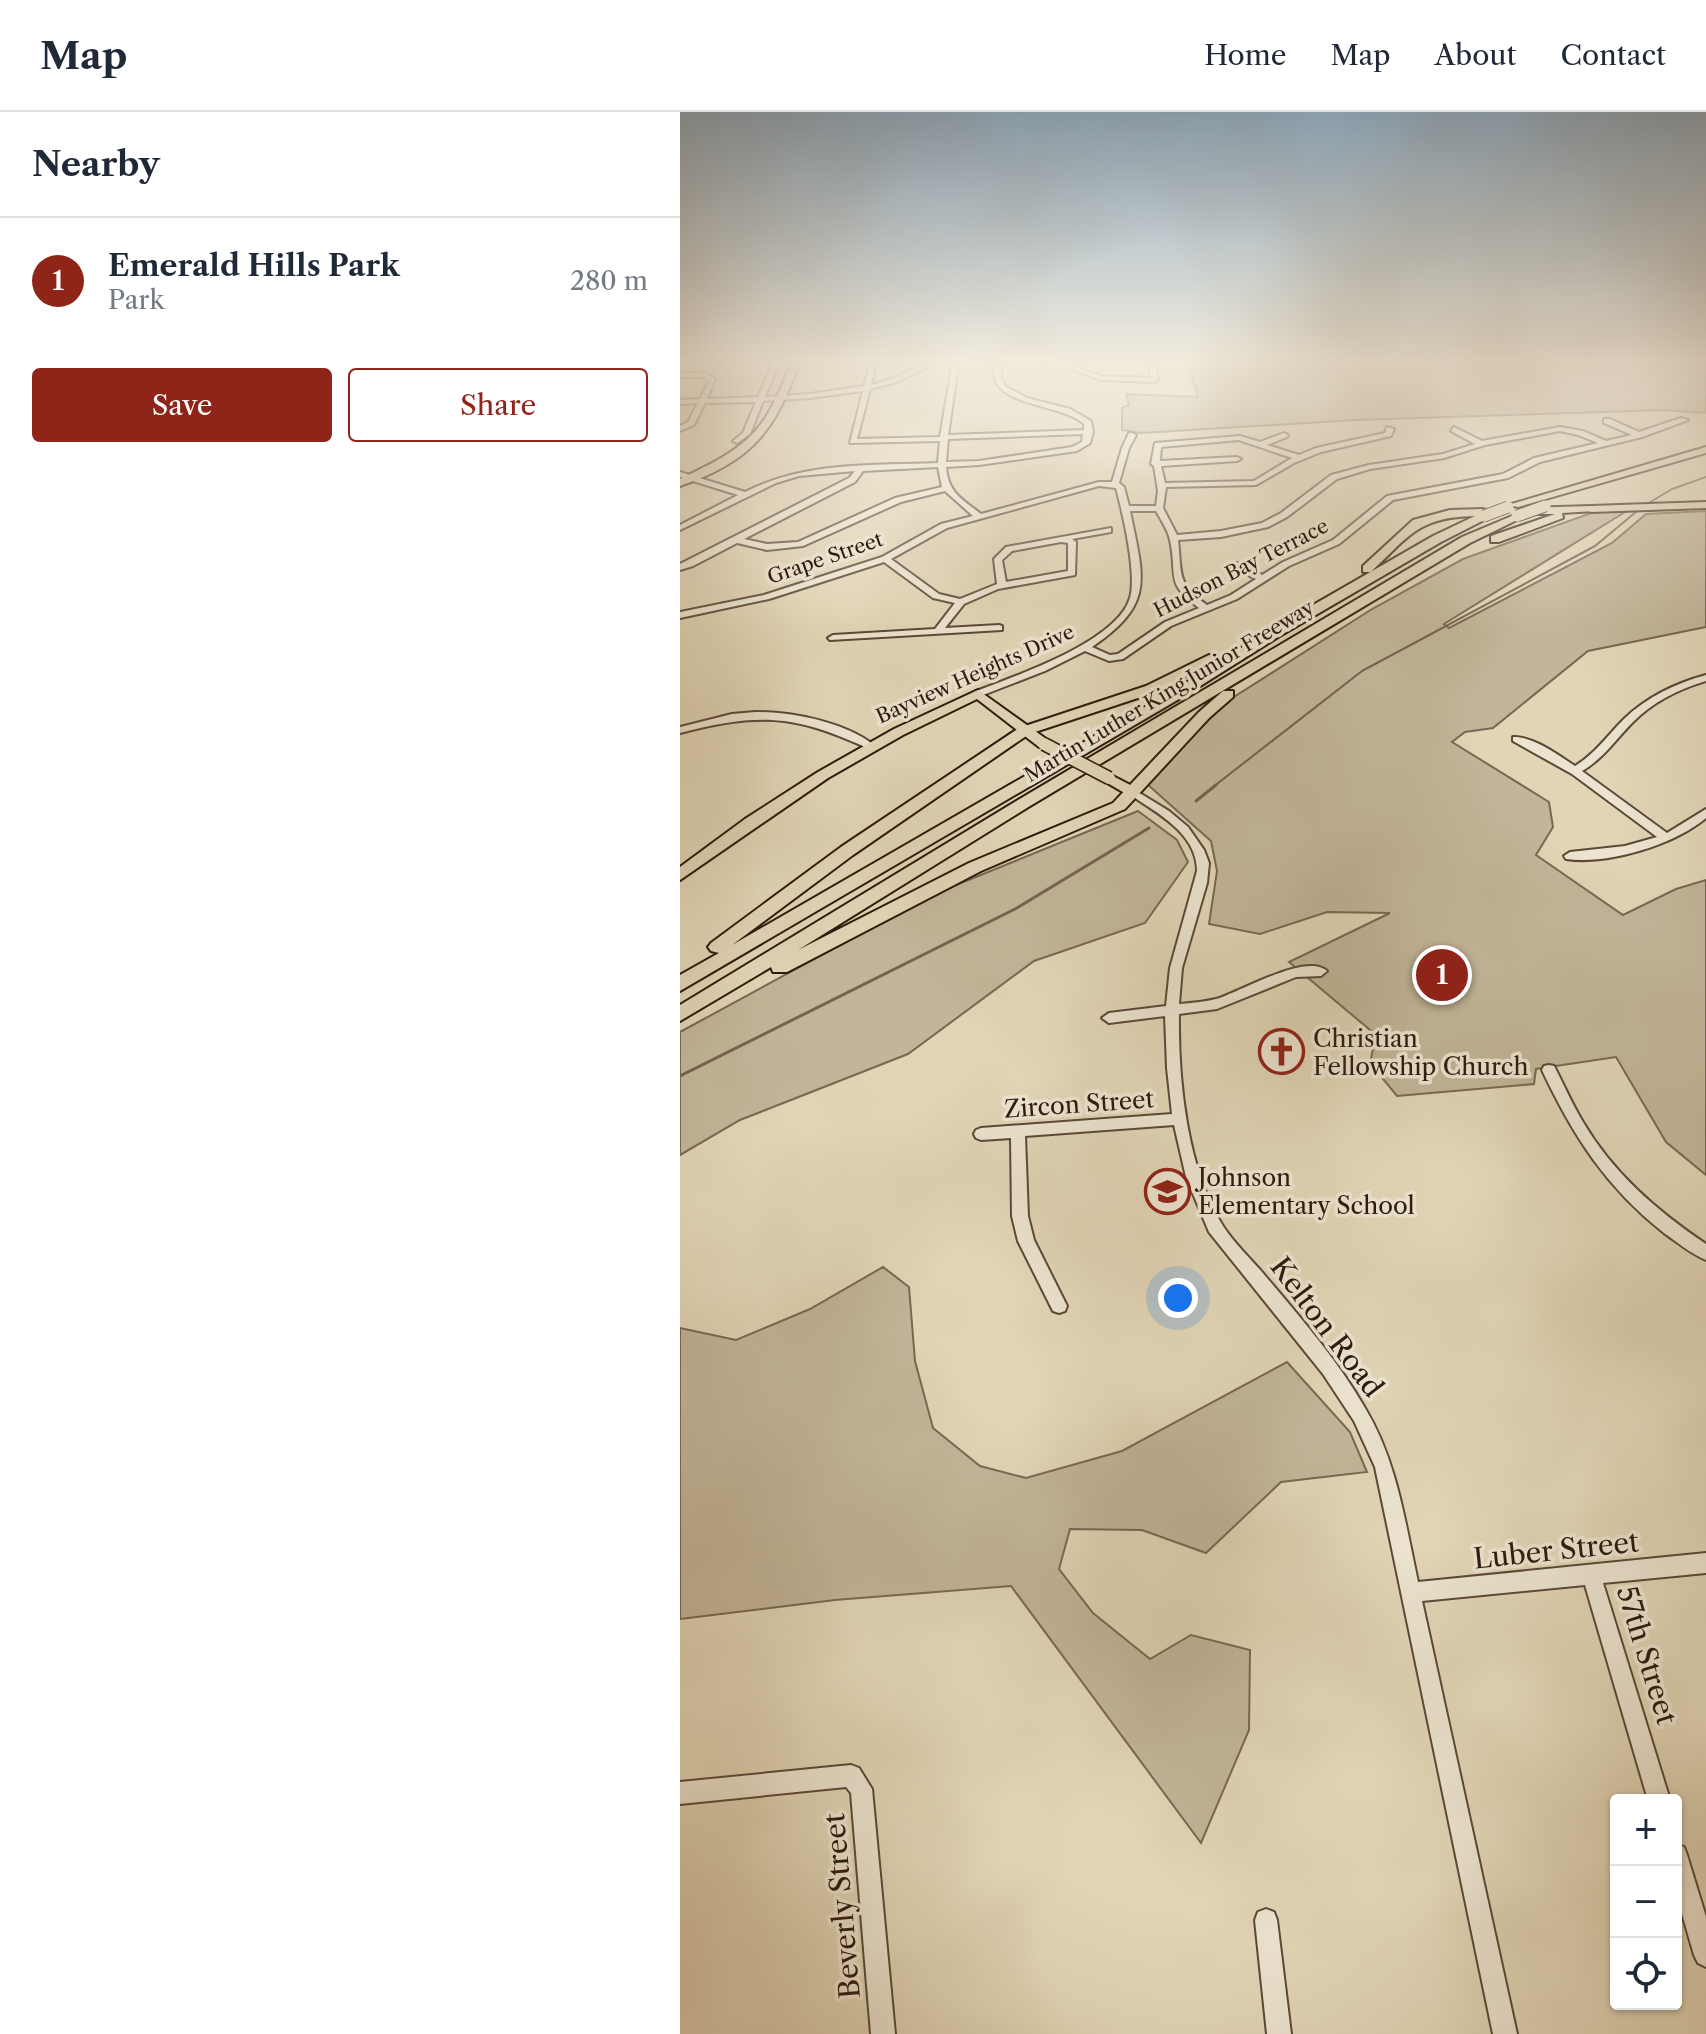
<!DOCTYPE html>
<html lang="en">
<head>
<meta charset="utf-8">
<style>
  body { margin:0; font-family:"Libre Caslon Text",serif; background:#f6f6f7; color:#1f2937 }
  .controls { position:absolute; right:24px; bottom:24px; display:grid; overflow:hidden; border-radius:8px; box-shadow:0 2px 6px #0004 }
  .controls button { width:72px; height:72px; display:grid; place-items:center; padding:0; border:0; border-bottom:2px solid #e0e1e3; background:#fff; color:#1f2937; font:40px sans-serif }
  .you { position:absolute; left:498px; top:1186px; width:28px; height:28px; margin:-20px; border:6px solid #fff; border-radius:50%; background:#1a73e8; box-shadow:0 0 0 12px #1a73e833 }
  .badge { display:grid; place-items:center; width:52px; height:52px; border-radius:50%; background:#8f2418; color:#fff; font-size:26px; font-weight:700 }
  .pin { position:absolute; translate:-50% -50%; border:4px solid #fff; box-shadow:0 2px 8px #0006 }
  .list { margin:0; padding:0; list-style:none }
  h2 { display:flex; justify-content:space-between; align-items:center; height:104px; margin:0; padding:0 32px; font-size:34px }
  h2 small { font-size:26px; font-weight:400; color:#747a83 }
  .list li { display:grid; grid-template-columns:52px 1fr auto; gap:24px; align-items:center; box-sizing:border-box; height:128px; padding:0 32px; border-top:2px solid #e0e1e3 }
  .list b { display:block; font-size:30px; white-space:nowrap }
  .list p { margin:0; font-size:26px; white-space:nowrap; color:#747a83 }
  .list em { font-size:26px; font-style:normal; color:#747a83 }
  .actions { display:flex; gap:16px; padding:24px 32px }
  .actions a { flex:1; padding:18px 0; border:2px solid #8f2418; border-radius:8px; text-align:center; font-size:28px; color:#8f2418 }
  .actions .main { background:#8f2418; color:#fff }
  .icon { flex:none; width:44px; height:44px; fill:none; stroke:currentColor; stroke-width:2; stroke-linecap:round; stroke-linejoin:round }
  .map { position:relative; flex:none; width:1026px; height:1922px; overflow:hidden }
  header { display:flex; align-items:center; gap:48px; box-sizing:border-box; height:112px; padding:0 40px; background:#fff; border-bottom:2px solid #e0e1e3 }
  header strong { font-size:38px }
  nav { display:flex; gap:44px; margin-inline-start:auto; font-size:28px }
  main { display:flex }
  aside { flex:1; background:#fff }
  .map>svg:first-child { display:block }
  .green { fill:#c2b599; stroke:#786853; stroke-width:2 }
  .lines { fill:none; stroke-linecap:round; stroke-linejoin:round }
  .stream-far1 { stroke:#746450; stroke-width:2 }
  .stream { stroke:#746450; stroke-width:3 }
  .minor-casing { stroke:#5a4937; stroke-width:4 }
  .major-casing { stroke:#2d1a0d; stroke-width:4 }
  .highway-casing { stroke:#2d1a0d; stroke-width:4 }
  .minor { fill:#ece4d0; fill-rule:evenodd }
  .major { fill:#e1d5b6; fill-rule:evenodd }
  .highway { fill:#e1d5b6; fill-rule:evenodd }
  .major-bridge-casing { stroke:#2d1a0d; stroke-width:15; stroke-linecap:butt }
  .highway-bridge-casing { stroke:#2d1a0d; stroke-width:13; stroke-linecap:butt }
  .major-bridge { stroke:#e1d5b6; stroke-width:12 }
  .highway-bridge { stroke:#e1d5b6; stroke-width:11 }
  .labels { text-anchor:middle; dominant-baseline:central; stroke-width:7; stroke-linejoin:round; paint-order:stroke }
  .far-street-label { font-size:20px; fill:#2d1a0d; stroke:#ece4d0 }
  .poi-label { font-size:24px; fill:#2d1a0d; stroke:#ece4d0; text-anchor:start }
  .street-label { font-size:24px; fill:#2d1a0d; stroke:#ece4d0 }
  .near-street-label { font-size:28px; fill:#2d1a0d; stroke:#ece4d0 }
</style>
</head>
<body>
<header>
<strong>Map</strong>
<nav><a>Home</a><a>Map</a><a>About</a><a>Contact</a></nav>
</header>
<main>
<aside>
<h2>Nearby<small></small></h2>
<ul class="list">
<li><span class="badge">1</span><div><b>Emerald Hills Park</b><p>Park</p></div><em>280 m</em></li>
</ul>
<div class="actions"><a class="main">Save</a><a>Share</a></div>
</aside>
<div class="map">
<svg width="1026" height="1922" viewBox="0 0 1026 1922">
  <rect width="100%" height="100%" fill="#e1d5b6"/>
  <filter id="stains"><feTurbulence type="fractalNoise" baseFrequency=".0025" numOctaves="4"/><feColorMatrix values="0 0 0 0 .2 0 0 0 0 .09 0 0 0 0 .02 0 0 0 .5 -.17"/></filter>
  <radialGradient id="worn" r=".72"><stop offset=".6" stop-color="#630" stop-opacity="0"/><stop offset="1" stop-color="#630" stop-opacity=".3"/></radialGradient>
  <g class="green">
    <polygon points="507,248 791,248 795,254 881,248 1026,248 1026,301 984,298 676,308 461,321 442,318 442,296 449,293 446,282 518,285"/>
    <polygon points="1026,399 1026,515 908,539 813,616 785,620 772,630 869,690 873,715 856,743 943,803 996,777 1026,768 1026,1063 986,1030 936,945 856,957 854,972 717,984 690,951 696,923 609,850 710,801 647,800 580,822 529,812 537,759 531,729 467,672 546,590 692,497 783,447 914,400 945,400 764,512 769,516 932,431 966,402"/>
    <polygon points="458,699 497,728 508,750 465,811 354,849 228,942 60,1008 0,1043 0,920 254,782"/>
    <polygon points="203,1155 229,1175 235,1249 253,1316 300,1354 346,1366 442,1339 607,1250 670,1320 687,1360 601,1370 526,1441 462,1418 390,1417 379,1457 413,1501 470,1547 511,1523 570,1538 569,1618 521,1731 331,1474 155,1488 0,1507 0,1216 56,1228 130,1197"/>
  </g>
  <g class="lines">
    <g class="stream-far1">
      <polyline points="967,392 992,377 1026,365"/>
      <polyline points="533,675 682,559 915,434 956,400"/>
    </g>
    <g class="stream">
      <polyline points="516,689 536,673"/>
      <polyline points="0,964 335,797 469,716"/>
    </g>
    <defs>
      <g id="minor">
        <path d="M94 248H100L85 285 130 282 184 274 191 248H197L191 273 212 267 249 249 261 248 217 270 190 277 177 327 260 325 273 248H279L268 323 404 318V312C383 293 323 294 315 267 313 262 315 254 316 248H322L321 267 326 275 347 286 390 297 411 309 413 320 410 331 397 339 299 353 266 355C268 381 282 387 301 402L419 370H432L442 336 449 321H452L456 323 449 336 439 371 444 375 449 394H476L478 379 474 354 471 352 475 331 560 324 580 330 604 321 608 323 607 325 587 333 619 343 636 336 705 321 707 315 714 317 711 324 641 340 614 351 576 373 486 375 483 396 497 423 541 419 582 411 601 401 651 363 689 353 763 342 795 332 771 319 774 315 802 329 880 315 903 319 926 329 952 323 924 311V307H930L959 320 1001 306 1008 308 962 325 860 350 828 366 713 388 659 432 609 454 557 487 491 514 443 547 429 549 405 539 365 559 298 585 294 584V580C335 564 437 530 450 486 457 462 443 402 436 376L419 374 267 416 211 447 259 482 280 487 317 472 314 447 326 435 431 416V420L392 427 396 430 395 463 318 477 284 492 265 516 319 513 322 514V518L150 528 148 526 153 523 255 517 275 491 253 486 204 450 89 487 0 506V500L84 483 202 445 261 412 293 404 265 379 221 390 123 434 87 438 57 431 13 454 0 458V452L169 366 175 359 119 364 96 371 0 418V413L58 383 0 365V360L65 380C126 349 191 354 258 351L260 329 170 331 183 279 130 286 83 289 70 322 57 331 53 329 63 321 76 290 25 291 14 313 0 319V314L8 310 18 291 0 292V288L20 287 29 269 24 265H0V261H26L35 267 27 287 78 285ZM880 319 898 323 918 331 854 346 823 362 707 384 653 428 603 450 582 463 558 451H552V455L576 467 551 483 527 493C496 470 502 464 498 428L541 425 588 415 607 405 657 367 690 357 764 346 805 333ZM403 322 402 330 392 335 299 349 266 350 268 327ZM559 328 612 346 574 369 485 371 481 354 557 349 561 347 557 345 480 349 481 335ZM258 355 262 375 215 386 118 430 87 432 64 427 175 370 183 359ZM450 399H476C481 408 488 418 490 428 498 465 484 470 519 496L485 510 438 542 430 543 412 535C475 492 464 468 450 399ZM381 430 388 431V459L326 470 322 448 332 439Z"/>
        <polygon points="393,248 399,248 401,257 421,264 471,266 468,248 474,248 478,268 475,270 420,268 396,259"/>
        <path d="M1026 563V569C999 577 973 590 953 610 936 627 923 647 902 659L987 721 1026 697V706C994 733 928 753 886 747L884 744 890 740 945 734 977 725 892 662 833 629V625C853 624 878 643 895 654 915 642 928 623 944 607 967 585 996 571 1026 563Z"/>
        <path d="M75 600C113 600 164 610 194 633L193 635H185C112 602 78 601 0 621V615L52 602Z"/>
        <path d="M453 677 489 699 508 715 524 738 529 751 527 771 502 856 499 892C511 891 524 890 536 887 560 880 627 840 647 859L641 864 616 865 537 897 499 902C498 968 507 1057 543 1114 554 1131 569 1145 582 1160 619 1204 657 1247 685 1296 717 1349 725 1410 738 1470L1026 1441V1461L923 1471 990 1688H968L905 1473 742 1489 837 1922H813L695 1355 674 1309 643 1262 529 1120 506 1065 494 1013 345 1024 348 1104 354 1128 387 1194 385 1199 379 1201 373 1199 338 1129 332 1104 331 1026 301 1028 296 1026 294 1022 296 1018 301 1016 492 1002 487 956 485 904 429 911 422 906 429 901 486 894 490 856 517 759C517 721 477 701 449 682L447 680Z"/>
        <path d="M869 953 874 954C884 973 892 992 903 1010 933 1061 977 1099 1026 1132V1148C1011 1142 997 1130 984 1121 926 1075 893 1024 862 958L864 954Z"/>
        <polygon points="171,1653 179,1656 192,1677 215,1922 191,1922 171,1681 166,1675 0,1692 0,1670"/>
        <polygon points="996,1732 1004,1735 1007,1743 1026,1805 1026,1855 1018,1851 1014,1843 996,1781"/>
        <polygon points="586,1797 594,1800 597,1808 611,1922 587,1922 575,1808 578,1800"/>
      </g>
      <g id="major">
        <path d="M112 248H120C96 318 73 349 0 374V367C70 334 85 321 112 248Z"/>
        <polygon points="1026,390 1026,396 911,400 906,397 911,394"/>
        <polygon points="298,578 369,629 369,635 359,635 297,587 223,623 148,666 0,768 0,755 65,707 138,660 214,617"/>
        <polygon points="429,662 458,677 460,680 458,683 448,683 424,669 422,666"/>
      </g>
      <g id="highway">
        <polygon points="1026,335 1026,341 838,395 828,393"/>
        <polygon points="911,394 915,395 915,399 882,401 883,406 819,430 811,430 811,424 875,402 842,402 841,406 790,431 350,694 118,838 289,751 433,691 519,600 543,579 553,579 553,585 529,606 445,697 301,759 107,860 93,860 91,855 0,909 0,893 338,688 782,425 839,401 839,397 843,396"/>
        <path d="M803 397 809 400 808 406 761 430 598 525 506 583 0 879V863L39 841 31 839 28 835 31 831 161 735 339 616 466 574 529 543 541 546 476 580 349 622 173 743 52 833 496 577 588 519 753 424 795 404C739 405 730 423 691 460H683V454L733 408 770 398Z"/>
      </g>
    </defs>
    <use href="#minor" class="minor-casing"/>
    <use href="#major" class="major-casing"/>
    <use href="#highway" class="highway-casing"/>
    <use href="#minor" class="minor"/>
    <use href="#major" class="major"/>
    <use href="#highway" class="highway"/>
    <defs>
      <polyline id="major-bridge" points="364,632 429,666"/>
      <g id="highway-bridge">
        <polyline points="804,404 828,395"/>
        <polyline points="837,404 865,394"/>
      </g>
    </defs>
    <use href="#major-bridge" class="major-bridge-casing"/>
    <use href="#highway-bridge" class="highway-bridge-casing"/>
    <use href="#major-bridge" class="major-bridge"/>
    <use href="#highway-bridge" class="highway-bridge"/>
  </g>
  <linearGradient id="sky" x2="0" y2="1"><stop stop-color="#8da8bd"/><stop offset="0.48" stop-color="#f2ecde"/><stop offset="1" stop-color="#f2ecde" stop-opacity="0"/></linearGradient>
  <rect width="1026" height="517" fill="url(#sky)"/>
  <defs>
    <symbol id="church-ring" viewBox="-11 -11 22 22"><circle r="9.5" fill="#ece4d0" stroke="#8f2418" stroke-width="1.5"/><path d="M-1.2-6h2.4v3.5h3.3v2.4h-3.3V6h-2.4V-.1h-3.3v-2.4h3.3Z" fill="#8f2418"/></symbol>
    <symbol id="school-ring" viewBox="-11 -11 22 22"><circle r="9.5" fill="#ece4d0" stroke="#8f2418" stroke-width="1.5"/><path d="M0-5L7-2L0 1L-7-2ZM-4 1L0 2.5L4 1V4Q0 6-4 4Z" fill="#8f2418"/></symbol>
  </defs>
  <g fill-rule="evenodd">
    <use href="#church-ring" x="576" y="914" width="51" height="51"/>
    <use href="#school-ring" x="462" y="1054" width="51" height="51"/>
  </g>
  <g class="labels">
    <g class="far-street-label">
      <text transform="translate(145 446) rotate(-19)">Grape Street</text>
      <text transform="translate(561 456) rotate(-27)">Hudson Bay Terrace</text>
      <text transform="translate(295 562) rotate(-24)">Bayview Heights Drive</text>
      <text transform="translate(489 579) rotate(-31)">Martin Luther King Junior Freeway</text>
    </g>
    <g class="poi-label">
      <text x="633" y="926">Christian<tspan x="633" dy="28">Fellowship Church</tspan></text>
      <text x="518" y="1065">Johnson<tspan x="518" dy="28">Elementary School</tspan></text>
    </g>
    <g class="street-label">
      <text transform="translate(399 992) rotate(-4)">Zircon Street</text>
    </g>
    <g class="near-street-label">
      <text transform="translate(647 1215) rotate(53)">Kelton Road</text>
      <text transform="translate(876 1438) rotate(-6)">Luber Street</text>
      <text transform="translate(967 1543) rotate(73)">57th Street</text>
      <text transform="translate(162 1794) rotate(-95)">Beverly Street</text>
    </g>
  </g>
  <rect width="100%" height="100%" filter="url(#stains)"/>
  <rect width="100%" height="100%" fill="url(#worn)"/>
</svg>
<div class="controls">
<button>+</button>
<button>−</button>
<button><svg class="icon" aria-label="locate" viewBox="0 0 24 24"><circle cx="12" cy="12" r="6"/><path d="M12 2v4M12 18v4M2 12h4M18 12h4"/></svg></button>
</div>
<div class="you"></div>
<div class="pin badge" style="left:762px;top:863px">1</div>
</div>
</main>
</body>
</html>
